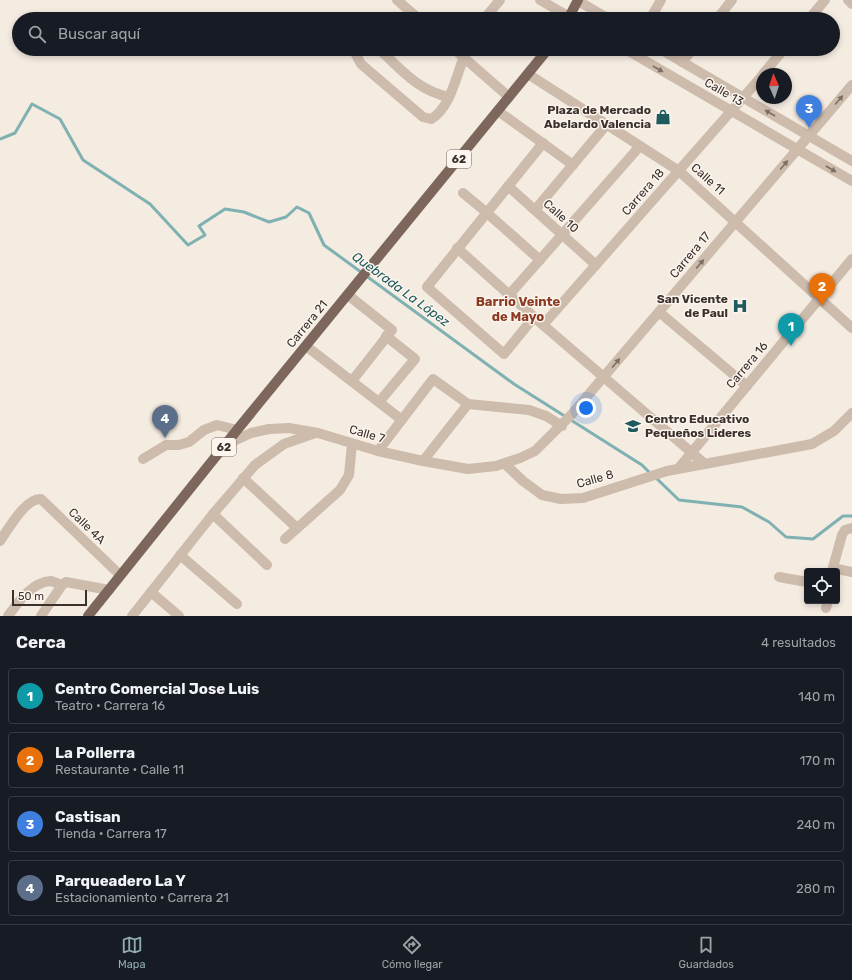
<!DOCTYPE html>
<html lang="es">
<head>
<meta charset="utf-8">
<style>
  body { margin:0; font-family:Rubik,sans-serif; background:#20242c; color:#f1f3f6 }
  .controls { position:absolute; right:12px; bottom:12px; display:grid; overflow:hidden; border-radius:4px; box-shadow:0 2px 6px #0003 }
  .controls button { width:36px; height:36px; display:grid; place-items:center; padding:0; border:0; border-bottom:1px solid #363941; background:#171b24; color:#f1f3f6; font:20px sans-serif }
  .compass { position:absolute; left:756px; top:68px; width:36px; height:36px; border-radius:50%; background:#171b24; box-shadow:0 2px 6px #0003; rotate:357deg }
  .scale { position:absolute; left:12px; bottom:10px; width:75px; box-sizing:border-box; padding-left:4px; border:2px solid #3b302b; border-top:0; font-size:11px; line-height:14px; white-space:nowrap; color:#3b302b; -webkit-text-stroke:3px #fbf5ee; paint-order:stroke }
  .you { position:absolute; left:586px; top:408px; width:14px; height:14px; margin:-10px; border:3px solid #fff; border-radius:50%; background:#1a73e8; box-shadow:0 0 0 6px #1a73e833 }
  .badge { display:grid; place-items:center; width:26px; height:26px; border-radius:50%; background:#92aeb2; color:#fff; font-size:13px; font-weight:700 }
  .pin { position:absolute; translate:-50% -33px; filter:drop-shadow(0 1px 2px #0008) }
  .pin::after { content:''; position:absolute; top:21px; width:14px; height:12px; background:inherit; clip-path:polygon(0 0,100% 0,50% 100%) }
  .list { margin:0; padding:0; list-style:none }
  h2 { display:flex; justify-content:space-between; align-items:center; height:52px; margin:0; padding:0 16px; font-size:17px }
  h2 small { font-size:13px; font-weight:400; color:#9ea1a6 }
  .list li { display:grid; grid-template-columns:26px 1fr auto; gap:12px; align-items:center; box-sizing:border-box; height:56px; margin:0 8px 8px; padding:0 8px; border:1px solid #363941; border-radius:4px }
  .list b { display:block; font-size:15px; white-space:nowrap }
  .list p { margin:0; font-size:13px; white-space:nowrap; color:#9ea1a6 }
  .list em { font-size:13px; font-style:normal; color:#9ea1a6 }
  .icon { flex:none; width:22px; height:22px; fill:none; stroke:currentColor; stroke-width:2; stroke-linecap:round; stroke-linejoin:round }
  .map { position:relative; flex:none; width:852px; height:616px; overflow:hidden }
  .search { position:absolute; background:#171b24; box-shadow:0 2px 6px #0003; left:12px; right:12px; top:12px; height:44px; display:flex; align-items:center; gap:10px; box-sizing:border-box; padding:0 14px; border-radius:22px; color:#9ea1a6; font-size:15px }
  .sheet { height:308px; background:#171b24 }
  nav { display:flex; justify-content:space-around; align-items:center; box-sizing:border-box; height:56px; border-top:1px solid #363941; background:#171b24; font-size:11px; color:#9ea1a6 }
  nav a { display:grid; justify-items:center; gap:2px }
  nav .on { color:#92aeb2 }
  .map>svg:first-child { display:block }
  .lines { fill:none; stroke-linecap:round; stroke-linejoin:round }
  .stream { stroke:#7fb0b2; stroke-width:3 }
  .minor { stroke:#cdbbac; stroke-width:10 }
  .major { stroke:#7d675c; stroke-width:10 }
  .oneway { fill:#7d6f65 }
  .labels { text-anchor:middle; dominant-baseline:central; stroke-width:3; stroke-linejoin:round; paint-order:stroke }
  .shield { fill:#fbf5ee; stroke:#756b66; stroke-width:1 }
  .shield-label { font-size:11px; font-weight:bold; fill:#3b302b }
  .street-label { font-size:12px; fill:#3b302b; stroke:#fbf5ee }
  .poi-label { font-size:12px; font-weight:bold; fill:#3b302b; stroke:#fbf5ee; text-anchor:end }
  .water-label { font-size:13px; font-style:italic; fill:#1f5a5e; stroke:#fbf5ee }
  .neighbourhood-label { font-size:13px; font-weight:bold; fill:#8c3b22; stroke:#fbf5ee }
</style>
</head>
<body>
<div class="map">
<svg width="852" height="616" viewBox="0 0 852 616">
  <rect width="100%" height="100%" fill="#f4ebe1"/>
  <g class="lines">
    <g class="stream">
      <polyline points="0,139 15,133 32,104 60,119 83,160 150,204 188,245 205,235 199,226 225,209 244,212 269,222 286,217 297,207 309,213 324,245 514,384 642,465 651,474"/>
      <polyline points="655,477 679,500 742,507 769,522 786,537 813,539 843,516 852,516"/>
    </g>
    <g class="minor">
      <polyline points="397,0 419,19"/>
      <polyline points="540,0 573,19"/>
      <polyline points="848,0 852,4"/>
      <polyline points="578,1 609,19"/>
      <polyline points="484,19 500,0"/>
      <polyline points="650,19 661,0"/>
      <polyline points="717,19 732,0"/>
      <polyline points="809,19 825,0"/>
      <path d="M353 49 361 64 423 117 431 119C450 109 456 76 464 57"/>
      <path d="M379 49C402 70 417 90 449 97"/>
      <polyline points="454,49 509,97"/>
      <polyline points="625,49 852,181"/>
      <polyline points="660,49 852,161"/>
      <polyline points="682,62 693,49"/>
      <polyline points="528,74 679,171 852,328"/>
      <polyline points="763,74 784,49"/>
      <polyline points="498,111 573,165"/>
      <polyline points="508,186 596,265"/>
      <polyline points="463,193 486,212 540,260"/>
      <polyline points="535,210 607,124"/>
      <polyline points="457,248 543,325 705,464"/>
      <polyline points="348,295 392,330 352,381"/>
      <polyline points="509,295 640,146"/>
      <polyline points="659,312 747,386"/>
      <polyline points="534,317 504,354 427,287 543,143"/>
      <polyline points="543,325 762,76"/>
      <polyline points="306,346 402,420"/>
      <polyline points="379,402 415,359 386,336"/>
      <polyline points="225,445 251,433 269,429 289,428 318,433 378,451 423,461 468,469 496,466 520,458 535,451 572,414 852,85"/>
      <polyline points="378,451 433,379 468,404 529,410 546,416 562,426"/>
      <polyline points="143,459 166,445 179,445 189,442 204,430 217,425 237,430"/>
      <polyline points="423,461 468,404"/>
      <polyline points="505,464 523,481 542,495 561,499 583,498 667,471 812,444 834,431 852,413"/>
      <polyline points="678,469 852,259"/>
      <polyline points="243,478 297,528"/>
      <polyline points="213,514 267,565"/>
      <polyline points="285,539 340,490 349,475 352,444"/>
      <path d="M0 541C8 530 25 498 41 499L120 575"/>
      <polyline points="180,555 237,604"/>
      <polyline points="833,568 852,572"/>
      <polyline points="832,571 842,535 845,530 852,528"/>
      <polyline points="779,577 807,582"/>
      <polyline points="151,592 179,616"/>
      <polyline points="826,608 828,601"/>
      <path d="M8 616C19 601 32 582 51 581L62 585"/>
      <polyline points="41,616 62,585 66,582 109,590"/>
      <polyline points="132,616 213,514 255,465 284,444 315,433"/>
    </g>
    <g class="major">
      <polyline points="568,19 578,0"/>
      <polyline points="88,616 237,430 548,49"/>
    </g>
  </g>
  <defs><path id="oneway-solid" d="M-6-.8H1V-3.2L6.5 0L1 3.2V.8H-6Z"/></defs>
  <g class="oneway">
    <use href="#oneway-solid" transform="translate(658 69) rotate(30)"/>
    <use href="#oneway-solid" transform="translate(839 100) rotate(-49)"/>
    <use href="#oneway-solid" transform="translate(770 113) rotate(-150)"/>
    <use href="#oneway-solid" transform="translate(784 165) rotate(-50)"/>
    <use href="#oneway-solid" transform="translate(831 169) rotate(30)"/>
    <use href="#oneway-solid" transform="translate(700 264) rotate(-50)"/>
    <use href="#oneway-solid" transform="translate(616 363) rotate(-50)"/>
  </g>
  <defs>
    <symbol id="shop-bare" viewBox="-9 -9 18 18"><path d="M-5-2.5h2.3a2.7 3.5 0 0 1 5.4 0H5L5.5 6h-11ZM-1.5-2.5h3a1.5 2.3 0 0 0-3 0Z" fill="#1f5a5e" stroke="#fbf5ee" stroke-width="2.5" paint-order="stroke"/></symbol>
    <symbol id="hospital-bare" viewBox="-9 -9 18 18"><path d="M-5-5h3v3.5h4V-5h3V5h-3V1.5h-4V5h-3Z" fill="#1f5a5e" stroke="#fbf5ee" stroke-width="2.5" paint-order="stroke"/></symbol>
    <symbol id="school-bare" viewBox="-9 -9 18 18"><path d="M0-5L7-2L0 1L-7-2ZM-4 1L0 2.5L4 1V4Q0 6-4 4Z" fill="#1f5a5e" stroke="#fbf5ee" stroke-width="2.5" paint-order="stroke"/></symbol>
  </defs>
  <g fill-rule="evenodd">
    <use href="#shop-bare" x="652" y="106" width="22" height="22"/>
    <use href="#hospital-bare" x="729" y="295" width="22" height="22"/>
    <use href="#school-bare" x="622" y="415" width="22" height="22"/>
  </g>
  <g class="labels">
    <g class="shield">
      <rect x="447" y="150" width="24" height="18" rx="3"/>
      <rect x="212" y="438" width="24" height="18" rx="3"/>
    </g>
    <g class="shield-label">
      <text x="459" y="159">62</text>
      <text x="224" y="447">62</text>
    </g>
    <g class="street-label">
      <text transform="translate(724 92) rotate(30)">Calle 13</text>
      <text transform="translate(708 179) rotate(42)">Calle 11</text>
      <text transform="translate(643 192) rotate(-49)">Carrera 18</text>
      <text transform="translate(561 216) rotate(42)">Calle 10</text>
      <text transform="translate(690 255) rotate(-50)">Carrera 17</text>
      <text transform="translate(307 324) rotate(-51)">Carrera 21</text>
      <text transform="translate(747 365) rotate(-50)">Carrera 16</text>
      <text transform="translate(367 434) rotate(16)">Calle 7</text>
      <text transform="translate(595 479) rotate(-16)">Calle 8</text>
      <text transform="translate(87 526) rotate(44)">Calle 4A</text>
    </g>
    <g class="poi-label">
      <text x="651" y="110">Plaza de Mercado<tspan x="651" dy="14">Abelardo Valencia</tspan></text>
      <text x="728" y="299">San Vicente<tspan x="728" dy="14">de Paul</tspan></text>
      <text x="645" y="419" text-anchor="start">Centro Educativo<tspan x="645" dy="14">Pequeños Lideres</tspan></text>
    </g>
    <g class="water-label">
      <text transform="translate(401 289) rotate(36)">Quebrada La López</text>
    </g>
    <g class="neighbourhood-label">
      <text x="518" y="301">Barrio Veinte<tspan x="518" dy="15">de Mayo</tspan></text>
    </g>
  </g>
</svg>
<div class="controls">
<button><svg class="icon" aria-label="locate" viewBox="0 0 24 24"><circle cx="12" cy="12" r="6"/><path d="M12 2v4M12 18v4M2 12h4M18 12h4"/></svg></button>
</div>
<svg class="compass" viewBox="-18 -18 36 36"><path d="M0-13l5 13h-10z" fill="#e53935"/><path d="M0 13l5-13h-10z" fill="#9ea1a6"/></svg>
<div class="scale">50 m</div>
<div class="you"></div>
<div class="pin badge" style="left:791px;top:346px;background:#0f9aa8">1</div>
<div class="pin badge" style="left:822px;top:306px;background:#e8710a">2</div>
<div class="pin badge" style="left:809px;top:128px;background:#3f7fe0">3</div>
<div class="pin badge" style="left:165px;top:438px;background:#5c6f8a">4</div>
<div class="search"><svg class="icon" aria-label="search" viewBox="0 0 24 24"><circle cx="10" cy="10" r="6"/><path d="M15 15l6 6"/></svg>Buscar aquí</div>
</div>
<section class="sheet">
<h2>Cerca<small>4 resultados</small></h2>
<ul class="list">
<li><span class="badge" style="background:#0f9aa8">1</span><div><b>Centro Comercial Jose Luis</b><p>Teatro · Carrera 16</p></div><em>140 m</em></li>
<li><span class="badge" style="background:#e8710a">2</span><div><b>La Pollerra</b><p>Restaurante · Calle 11</p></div><em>170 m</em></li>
<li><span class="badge" style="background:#3f7fe0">3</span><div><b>Castisan</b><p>Tienda · Carrera 17</p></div><em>240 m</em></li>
<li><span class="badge" style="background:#5c6f8a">4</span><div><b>Parqueadero La Y</b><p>Estacionamiento · Carrera 21</p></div><em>280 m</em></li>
</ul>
</section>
<nav>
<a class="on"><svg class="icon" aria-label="map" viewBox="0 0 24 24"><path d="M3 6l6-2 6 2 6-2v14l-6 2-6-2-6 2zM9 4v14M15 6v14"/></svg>Mapa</a>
<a><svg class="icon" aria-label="directions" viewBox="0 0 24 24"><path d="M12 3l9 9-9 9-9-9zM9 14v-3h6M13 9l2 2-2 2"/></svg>Cómo llegar</a>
<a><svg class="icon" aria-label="saved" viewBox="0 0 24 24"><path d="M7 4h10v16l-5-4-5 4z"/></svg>Guardados</a>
</nav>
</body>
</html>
